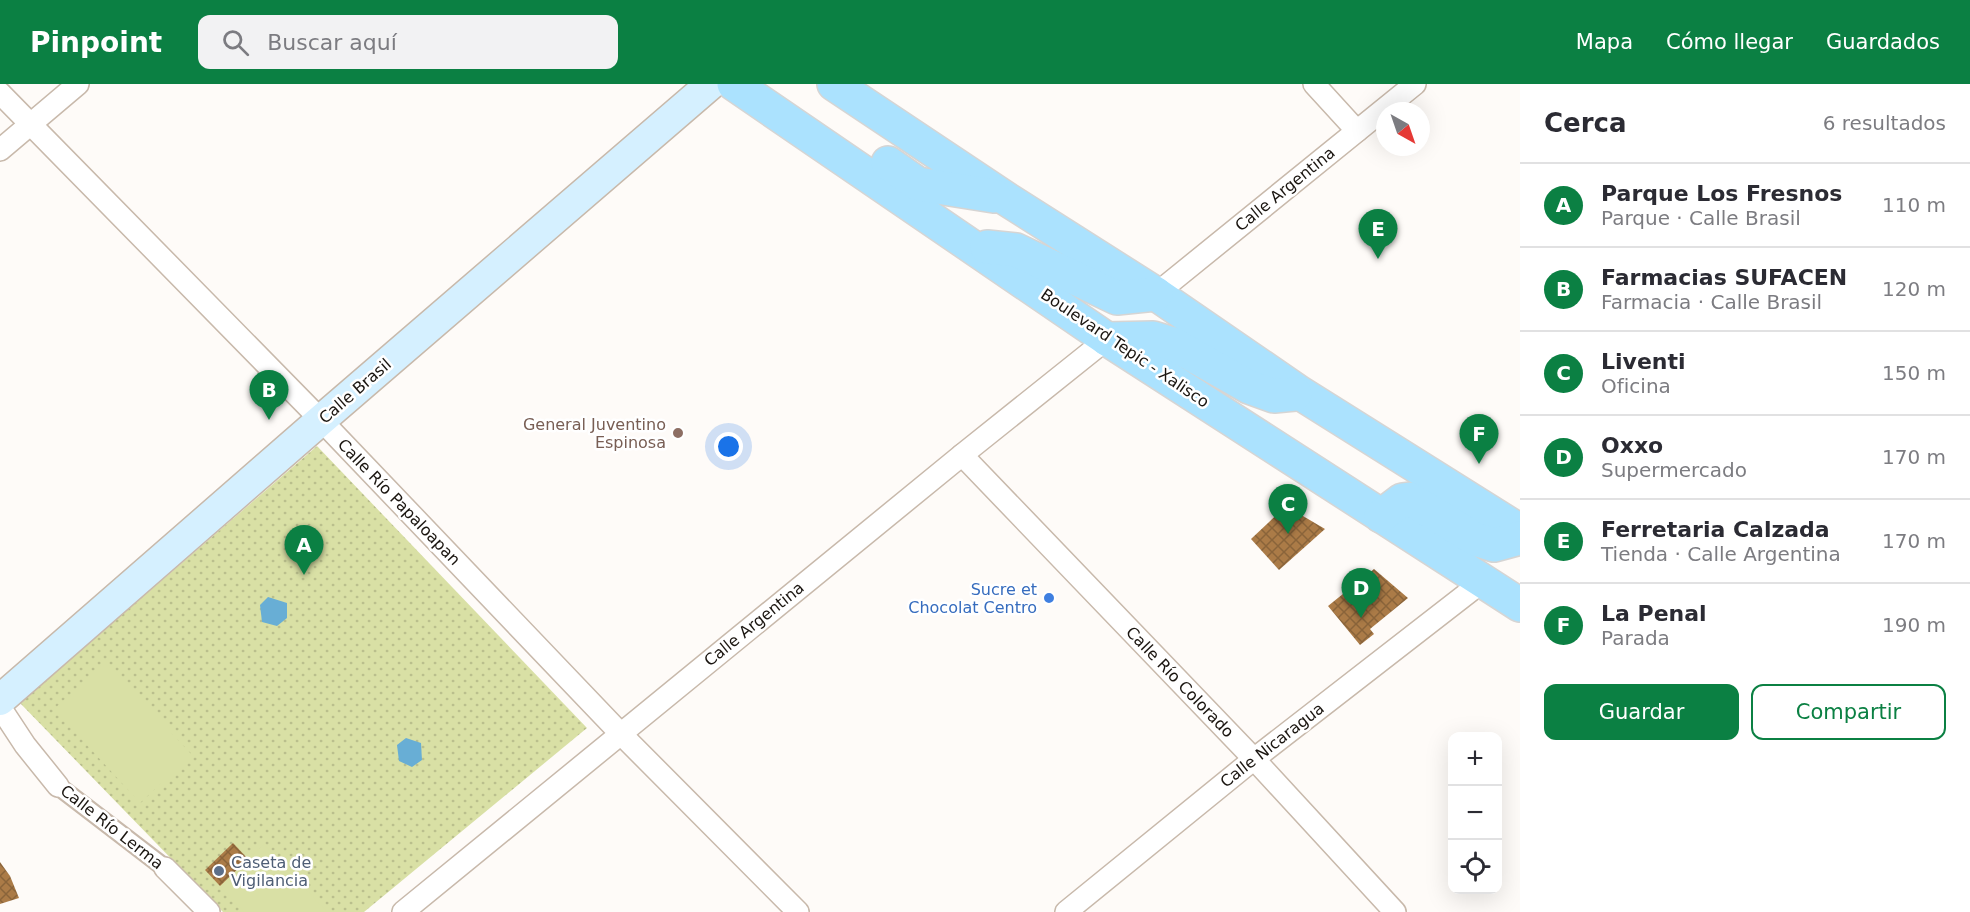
<!DOCTYPE html>
<html lang="es">
<head>
<meta charset="utf-8">
<style>
  body { margin:0; font-family:"DejaVu Sans",sans-serif; background:#f2f2f3; color:#2b2b33 }
  .controls { position:absolute; right:18px; bottom:18px; display:grid; overflow:hidden; border-radius:12px; box-shadow:0 6px 24px #0002 }
  .controls button { width:54px; height:54px; display:grid; place-items:center; padding:0; border:0; border-bottom:2px solid #e1e1e2; background:#fff; color:#2b2b33; font:30px sans-serif }
  .compass { position:absolute; left:1376px; top:18px; width:54px; height:54px; border-radius:50%; background:#fff; box-shadow:0 6px 24px #0002; rotate:140deg }
  .you { position:absolute; left:729px; top:363px; width:21px; height:21px; margin:-15px; border:4px solid #fff; border-radius:50%; background:#1a73e8; box-shadow:0 0 0 9px #1a73e833 }
  .badge { display:grid; place-items:center; width:39px; height:39px; border-radius:50%; background:#0b8043; color:#fff; font-size:20px; font-weight:700 }
  .pin { position:absolute; translate:-50% -50px; filter:drop-shadow(0 2px 3px #0008) }
  .pin::after { content:''; position:absolute; top:32px; width:21px; height:18px; background:inherit; clip-path:polygon(0 0,100% 0,50% 100%) }
  .list { margin:0; padding:0; list-style:none }
  h2 { display:flex; justify-content:space-between; align-items:center; height:78px; margin:0; padding:0 24px; font-size:26px }
  h2 small { font-size:20px; font-weight:400; color:#7c7c81 }
  .list li { display:grid; grid-template-columns:39px 1fr auto; gap:18px; align-items:center; box-sizing:border-box; height:84px; padding:0 24px; border-top:2px solid #e1e1e2 }
  .list b { display:block; font-size:22px; white-space:nowrap }
  .list p { margin:0; font-size:20px; white-space:nowrap; color:#7c7c81 }
  .list em { font-size:20px; font-style:normal; color:#7c7c81 }
  .actions { display:flex; gap:12px; padding:18px 24px }
  .actions a { flex:1; padding:14px 0; border:2px solid #0b8043; border-radius:12px; text-align:center; font-size:21px; color:#0b8043 }
  .actions .main { background:#0b8043; color:#fff }
  .icon { flex:none; width:33px; height:33px; fill:none; stroke:currentColor; stroke-width:2; stroke-linecap:round; stroke-linejoin:round }
  .map { position:relative; flex:none; width:1520px; height:828px; overflow:hidden }
  header { display:flex; align-items:center; gap:36px; box-sizing:border-box; height:84px; padding:0 30px; background:#0b8043; color:#fff }
  header strong { font-size:28px }
  nav { display:flex; gap:33px; margin-inline-start:auto; font-size:21px }
  .search { width:420px; height:54px; background:#f2f2f3; display:flex; align-items:center; gap:15px; box-sizing:border-box; padding:0 21px; border-radius:12px; color:#7c7c81; font-size:22px }
  main { display:flex }
  aside { flex:1; background:#fff }
  .map>svg:first-child { display:block }
  .park { fill:url(#park-dots) }
  .garden { fill:#d9e0a5 }
  .water { fill:#68aed5 }
  .building { fill:url(#building-cross-hatch) }
  .lines { fill:none; stroke-linecap:round; stroke-linejoin:round }
  .pedestrian-casing { stroke:#c8b9ab; stroke-width:20 }
  .minor-casing { stroke:#c8b9ab; stroke-width:24 }
  .secondary-casing { stroke:#c8b9ab; stroke-width:33 }
  .primary-casing { stroke:#d6d5d4; stroke-width:36 }
  .pedestrian { stroke:#fff; stroke-width:16 }
  .minor { stroke:#fff; stroke-width:21 }
  .secondary { stroke:#d5f0ff; stroke-width:30 }
  .primary { stroke:#abe2fe; stroke-width:33 }
  .education-dot { fill:#8d6e63; stroke:#fff; stroke-width:2 }
  .shop-dot { fill:#3f7fe0; stroke:#fff; stroke-width:2 }
  .service-dot { fill:#5c6f8a; stroke:#fff; stroke-width:2 }
  .labels { text-anchor:middle; dominant-baseline:central; stroke-width:5; stroke-linejoin:round; paint-order:stroke }
  .street-label { font-size:16px; fill:#1a1510; stroke:#fff }
  .education-label { font-size:16px; fill:#785e54; stroke:#fff; text-anchor:end }
  .shop-label { font-size:16px; fill:#366cbe; stroke:#fff; text-anchor:end }
  .service-label { font-size:16px; fill:#4e5e75; stroke:#fff; text-anchor:start }
</style>
</head>
<body>
<header>
<strong>Pinpoint</strong>
<div class="search"><svg class="icon" aria-label="search" viewBox="0 0 24 24"><circle cx="10" cy="10" r="6"/><path d="M15 15l6 6"/></svg>Buscar aquí</div>
<nav><a>Mapa</a><a>Cómo llegar</a><a>Guardados</a></nav>
</header>
<main>
<div class="map">
<svg width="1520" height="828" viewBox="0 0 1520 828">
  <defs>
    <pattern id="park-dots" width="8" height="8" patternUnits="userSpaceOnUse" patternTransform="scale(1.5)"><rect width="8" height="8" fill="#d9e0a5"/><path d="M2 2h.1M6 6h.1" fill="none" stroke="#babf8d" stroke-width="1.8" stroke-linecap="round"/></pattern>
    <pattern id="building-cross-hatch" width="8" height="8" patternUnits="userSpaceOnUse" patternTransform="scale(1.5)"><rect width="8" height="8" fill="#ab7b47"/><path d="M0 0l8 8M0 8l8-8" fill="none" stroke="#8a643a"/></pattern>
  </defs>
  <rect width="100%" height="100%" fill="#fefbf8"/>
  <polygon class="park" points="317,362 587,644 364,828 223,828 20,619"/>
  <g class="garden">
    <polygon points="106,578 192,671 140,719 54,625"/>
    <polygon points="264,760 327,828 244,828 220,802"/>
  </g>
  <g class="water">
    <polygon points="268,513 287,519 287,534 277,542 262,538 260,521"/>
    <polygon points="406,654 421,659 422,676 412,683 399,677 397,661"/>
  </g>
  <g class="building">
    <polygon points="1286,422 1325,445 1279,486 1251,455"/>
    <polygon points="1374,485 1408,514 1370,545 1374,550 1360,561 1328,522"/>
    <polygon points="233,759 248,775 220,802 205,786"/>
    <polygon points="0,778 10,792 19,814 0,820"/>
  </g>
  <g class="lines">
    <defs>
      <polyline id="pedestrian" points="58,702 165,784"/>
      <g id="minor">
        <polyline points="1314,0 1357,47"/>
        <polyline points="0,9 321,336 620,649 798,828"/>
        <polyline points="0,66 78,0"/>
        <polyline points="1156,210 1415,0"/>
        <polyline points="962,371 1254,675 1395,828"/>
        <polyline points="0,623 25,661 58,702"/>
        <polyline points="165,784 209,828"/>
        <polyline points="403,828 962,371 1107,255"/>
        <polyline points="1066,828 1254,675 1482,498"/>
      </g>
      <polyline id="secondary" points="0,616 321,336 711,0"/>
      <g id="primary">
        <polyline points="734,0 1107,255 1520,521"/>
        <polyline points="834,0 1005,114 1156,210 1300,309 1520,447"/>
        <polyline points="888,79 918,100 994,112"/>
        <polyline points="987,163 1016,166 1117,214 1156,210"/>
        <polyline points="1107,255 1153,254 1173,260 1249,303 1274,312 1295,310"/>
        <polyline points="1381,432 1402,416 1410,415 1475,455 1494,461 1520,454"/>
      </g>
    </defs>
    <use href="#pedestrian" class="pedestrian-casing"/>
    <use href="#minor" class="minor-casing"/>
    <use href="#secondary" class="secondary-casing"/>
    <use href="#primary" class="primary-casing"/>
    <use href="#pedestrian" class="pedestrian"/>
    <use href="#minor" class="minor"/>
    <use href="#secondary" class="secondary"/>
    <use href="#primary" class="primary"/>
  </g>
  <circle class="education-dot" cx="678" cy="349" r="6"/>
  <circle class="shop-dot" cx="1049" cy="514" r="6"/>
  <circle class="service-dot" cx="219" cy="787" r="6"/>
  <g class="labels">
    <g class="street-label">
      <text transform="translate(1285 105) rotate(-39)">Calle Argentina</text>
      <text transform="translate(1125 264) rotate(34)">Boulevard Tepic - Xalisco</text>
      <text transform="translate(355 307) rotate(-41)">Calle Brasil</text>
      <text transform="translate(399 418) rotate(46)">Calle Río Papaloapan</text>
      <text transform="translate(754 540) rotate(-39)">Calle Argentina</text>
      <text transform="translate(1180 598) rotate(46)">Calle Río Colorado</text>
      <text transform="translate(1272 661) rotate(-38)">Calle Nicaragua</text>
      <text transform="translate(112 743) rotate(38)">Calle Río Lerma</text>
    </g>
    <g class="education-label">
      <text x="666" y="340">General Juventino<tspan x="666" dy="18">Espinosa</tspan></text>
    </g>
    <g class="shop-label">
      <text x="1037" y="505">Sucre et<tspan x="1037" dy="18">Chocolat Centro</tspan></text>
    </g>
    <g class="service-label">
      <text x="231" y="778">Caseta de<tspan x="231" dy="18">Vigilancia</tspan></text>
    </g>
  </g>
</svg>
<div class="controls">
<button>+</button>
<button>−</button>
<button><svg class="icon" aria-label="locate" viewBox="0 0 24 24"><circle cx="12" cy="12" r="6"/><path d="M12 2v4M12 18v4M2 12h4M18 12h4"/></svg></button>
</div>
<svg class="compass" viewBox="-18 -18 36 36"><path d="M0-13l5 13h-10z" fill="#e53935"/><path d="M0 13l5-13h-10z" fill="#7c7c81"/></svg>
<div class="you"></div>
<div class="pin badge" style="left:304px;top:491px">A</div>
<div class="pin badge" style="left:269px;top:336px">B</div>
<div class="pin badge" style="left:1288px;top:450px">C</div>
<div class="pin badge" style="left:1361px;top:534px">D</div>
<div class="pin badge" style="left:1378px;top:175px">E</div>
<div class="pin badge" style="left:1479px;top:380px">F</div>
</div>
<aside>
<h2>Cerca<small>6 resultados</small></h2>
<ul class="list">
<li><span class="badge">A</span><div><b>Parque Los Fresnos</b><p>Parque · Calle Brasil</p></div><em>110 m</em></li>
<li><span class="badge">B</span><div><b>Farmacias SUFACEN</b><p>Farmacia · Calle Brasil</p></div><em>120 m</em></li>
<li><span class="badge">C</span><div><b>Liventi</b><p>Oficina</p></div><em>150 m</em></li>
<li><span class="badge">D</span><div><b>Oxxo</b><p>Supermercado</p></div><em>170 m</em></li>
<li><span class="badge">E</span><div><b>Ferretaria Calzada</b><p>Tienda · Calle Argentina</p></div><em>170 m</em></li>
<li><span class="badge">F</span><div><b>La Penal</b><p>Parada</p></div><em>190 m</em></li>
</ul>
<div class="actions"><a class="main">Guardar</a><a>Compartir</a></div>
</aside>
</main>
</body>
</html>
